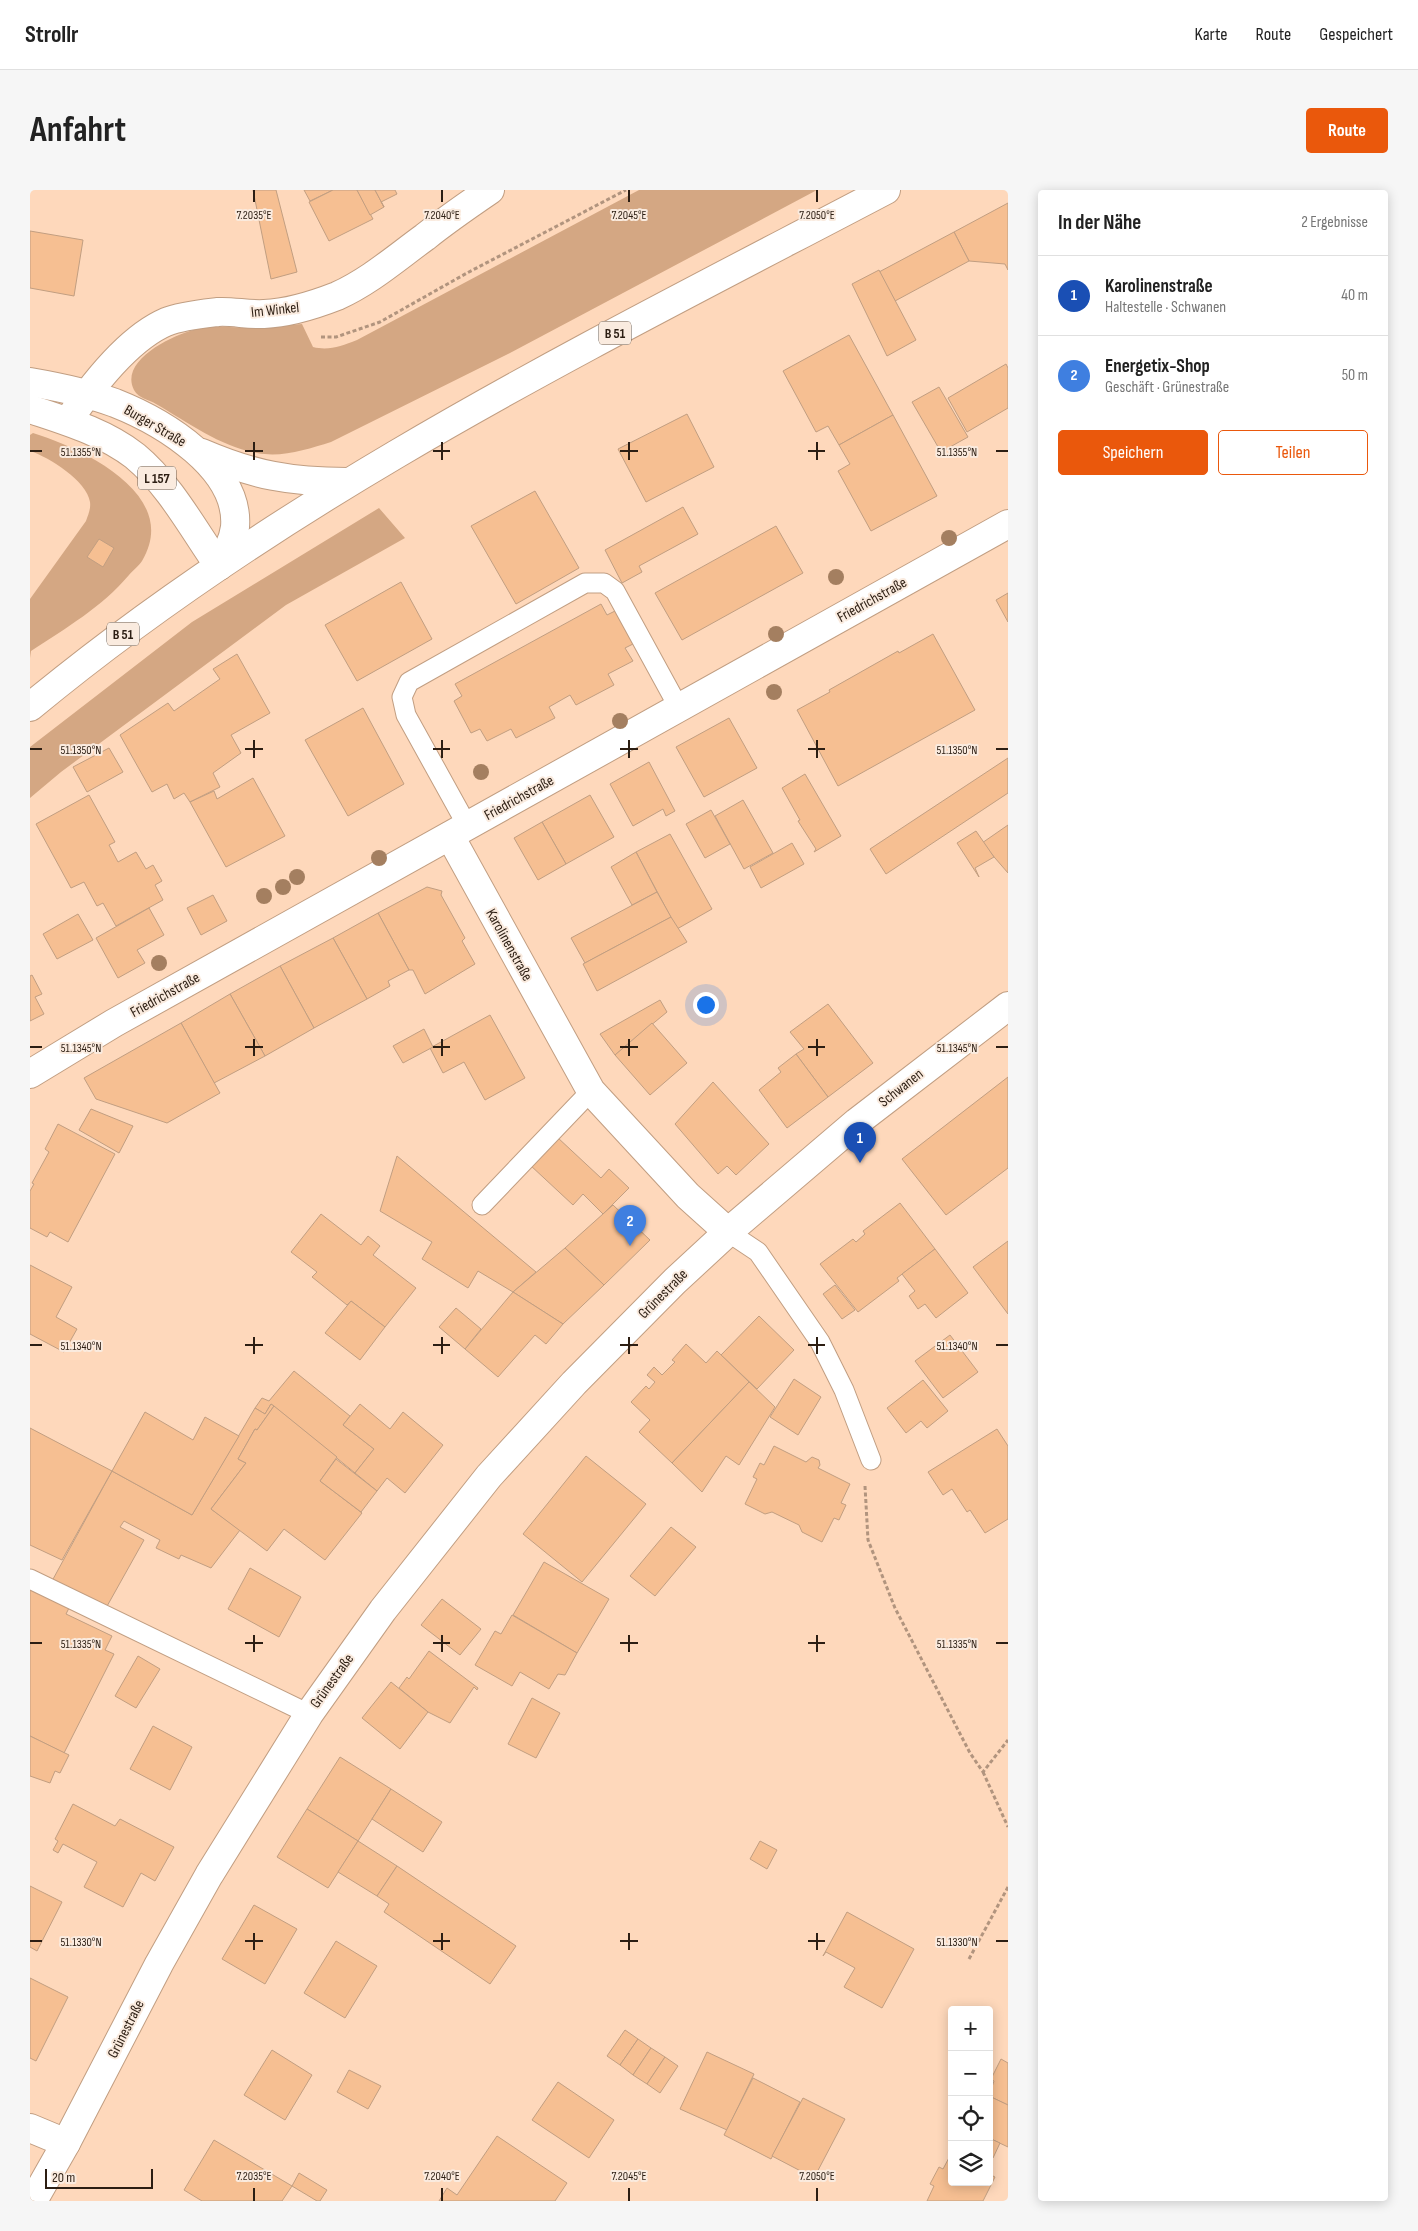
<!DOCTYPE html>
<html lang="de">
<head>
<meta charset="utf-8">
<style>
  body { margin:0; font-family:"Sofia Sans Condensed",sans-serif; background:#f6f6f6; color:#222 }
  .controls { position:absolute; right:15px; bottom:15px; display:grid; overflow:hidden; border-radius:5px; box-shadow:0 2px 12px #0003 }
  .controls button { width:45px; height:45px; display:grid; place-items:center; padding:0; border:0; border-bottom:1px solid #e0e0e0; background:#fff; color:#222; font:25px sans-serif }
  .scale { position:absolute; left:15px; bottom:12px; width:108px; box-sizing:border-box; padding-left:5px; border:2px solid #2c1e13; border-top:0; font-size:14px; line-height:18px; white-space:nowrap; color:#2c1e13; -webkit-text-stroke:4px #faebdf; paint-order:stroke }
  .you { position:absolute; left:675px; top:814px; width:18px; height:18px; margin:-12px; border:4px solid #fff; border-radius:50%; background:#1a73e8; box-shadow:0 0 0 8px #1a73e833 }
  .badge { display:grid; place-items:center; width:32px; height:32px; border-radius:50%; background:#ea580c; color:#fff; font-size:16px; font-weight:700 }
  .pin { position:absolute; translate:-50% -41px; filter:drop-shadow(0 1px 2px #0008) }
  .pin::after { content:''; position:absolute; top:26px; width:18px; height:15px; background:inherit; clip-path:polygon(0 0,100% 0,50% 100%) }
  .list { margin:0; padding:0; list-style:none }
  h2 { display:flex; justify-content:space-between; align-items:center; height:65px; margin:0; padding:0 20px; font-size:21px }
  h2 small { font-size:16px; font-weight:400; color:#767676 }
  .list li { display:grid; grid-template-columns:32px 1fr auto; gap:15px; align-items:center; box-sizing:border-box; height:80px; padding:0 20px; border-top:1px solid #e0e0e0 }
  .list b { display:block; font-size:19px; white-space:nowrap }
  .list p { margin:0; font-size:16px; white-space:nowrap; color:#767676 }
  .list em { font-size:16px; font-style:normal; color:#767676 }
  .actions { display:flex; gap:10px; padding:15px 20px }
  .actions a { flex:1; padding:11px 0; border:1px solid #ea580c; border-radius:5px; text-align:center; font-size:18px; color:#ea580c }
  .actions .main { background:#ea580c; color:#fff }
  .icon { flex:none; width:28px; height:28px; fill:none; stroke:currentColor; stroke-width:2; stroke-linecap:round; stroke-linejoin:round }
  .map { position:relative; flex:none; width:978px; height:2011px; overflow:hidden; border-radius:5px }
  header { display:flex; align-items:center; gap:30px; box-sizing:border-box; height:70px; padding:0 25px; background:#fff; border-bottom:1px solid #e0e0e0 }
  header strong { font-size:24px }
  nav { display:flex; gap:28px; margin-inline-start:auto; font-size:18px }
  .intro { display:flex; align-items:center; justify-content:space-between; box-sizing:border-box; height:120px; padding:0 30px }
  h1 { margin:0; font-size:35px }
  .button { padding:12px 22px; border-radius:5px; background:#ea580c; color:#fff; font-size:18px; font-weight:700 }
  main { display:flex; gap:30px; padding:0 30px }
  aside { flex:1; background:#fff; border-radius:5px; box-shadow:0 2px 12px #0003 }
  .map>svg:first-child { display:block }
  .green { fill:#d4a783 }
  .building { fill:#f6bf92; stroke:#c19e81 }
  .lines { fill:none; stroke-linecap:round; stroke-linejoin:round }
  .lane-casing { stroke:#c19e82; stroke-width:21 }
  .street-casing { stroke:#c19e82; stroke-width:30 }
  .secondary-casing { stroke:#c19e82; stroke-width:30 }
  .primary-casing { stroke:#c19e82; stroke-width:30 }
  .path { stroke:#b1947e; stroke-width:3; stroke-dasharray:4 2.5; stroke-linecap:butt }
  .lane { stroke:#fff; stroke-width:19 }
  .street { stroke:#fff; stroke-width:28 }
  .secondary { stroke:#fff; stroke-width:28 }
  .primary { stroke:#fff; stroke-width:28 }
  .tree { fill:#a47f60 }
  .ticks { fill:none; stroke:#2c1e13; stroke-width:2 }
  .labels { text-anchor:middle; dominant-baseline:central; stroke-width:4; stroke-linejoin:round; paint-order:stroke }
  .shield { fill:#faebdf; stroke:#6a5c50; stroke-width:1 }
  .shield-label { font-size:14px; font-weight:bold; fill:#2c1e13 }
  .street-label { font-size:15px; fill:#2c1e13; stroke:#faebdf }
  .ticks-label { font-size:12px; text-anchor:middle; fill:#2c1e13; stroke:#faebdf; stroke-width:4; stroke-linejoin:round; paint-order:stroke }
</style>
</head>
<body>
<header>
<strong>Strollr</strong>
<nav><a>Karte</a><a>Route</a><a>Gespeichert</a></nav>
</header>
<div class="intro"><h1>Anfahrt</h1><a class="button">Route</a></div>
<main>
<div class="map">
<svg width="978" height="2011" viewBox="0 0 978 2011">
  <rect width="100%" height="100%" fill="#fed8bb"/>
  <g class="green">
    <path d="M609 0H787L480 163 301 252C278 259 252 268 227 263 189 256 159 233 126 214 118 209 109 209 104 200 89 171 141 146 163 140 185 134 205 138 227 138 242 137 257 135 272 134L283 157C299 161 311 156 327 150Z"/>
    <path d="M3 243C51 258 152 304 112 371 109 376 103 380 99 385 72 417 36 438 1 461L0 468V409L56 331C58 325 61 319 60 312 57 291 19 267 0 261V245Z"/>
    <polygon points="349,318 375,348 256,415 31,582 0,608 0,557 162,432"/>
  </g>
  <g class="building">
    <polygon points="223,0 246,0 267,82 241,89"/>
    <polygon points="274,0 303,0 280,11"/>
    <polygon points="303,0 327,0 343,29 299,51 279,12"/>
    <polygon points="327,0 345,0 354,17 340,25"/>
    <polygon points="345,0 365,0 367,4 351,12 354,17"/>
    <polygon points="978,13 978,80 975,74 939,71 924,42"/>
    <polygon points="0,41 53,50 44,106 0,98"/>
    <polygon points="924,42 939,71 865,111 849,82"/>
    <polygon points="849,80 886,150 857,166 822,94"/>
    <polygon points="819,145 863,225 809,255 798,236 786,242 753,181"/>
    <polygon points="976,174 978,178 978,218 937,242 918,208"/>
    <polygon points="909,197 938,247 911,262 882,212"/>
    <polygon points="657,224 684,277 616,312 588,259"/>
    <polygon points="863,225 907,306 841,341 808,281 820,274 809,255"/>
    <polygon points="505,301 549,378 486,414 441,336"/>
    <polygon points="653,317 668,344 609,376 612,382 592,393 575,360"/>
    <polygon points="746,336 773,383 652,450 625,403"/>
    <polygon points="69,349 84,358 73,377 57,367"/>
    <polygon points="371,392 402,449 327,491 295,435"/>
    <polygon points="978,403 978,432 966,410"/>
    <polygon points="571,414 577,425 585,421 603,454 595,458 603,471 578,484 584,495 546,515 540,505 519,517 525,528 486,548 481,539 457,551 450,539 441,543 424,511 432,506 425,494"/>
    <polygon points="903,444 945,520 808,596 767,520 800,502 799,500 868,461 869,463"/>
    <polygon points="207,464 240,523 201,545 211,563 183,583 190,597 160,612 154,603 144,609 137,594 122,602 90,545 138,513 144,521 190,489 183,479"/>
    <polygon points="333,518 374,594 318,626 275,550"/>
    <polygon points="699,528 727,578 674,607 646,557"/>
    <polygon points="79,558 93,582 57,602 43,577"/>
    <polygon points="978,568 978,603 856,684 840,659"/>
    <polygon points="619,572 645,621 636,626 633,619 603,636 580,594"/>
    <polygon points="775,584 811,646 784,662 786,659 768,631 770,630 752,598"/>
    <polygon points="223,588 255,646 196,677 160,612 184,601 187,609"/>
    <polygon points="59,605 85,652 79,655 88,672 106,662 116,679 123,675 132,691 125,695 133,710 86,736 73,713 67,716 54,692 41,698 6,634"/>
    <polygon points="560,605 584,647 536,674 512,632"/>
    <polygon points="713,610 743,663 714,679 685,626"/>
    <polygon points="681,620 700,654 675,668 656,634"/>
    <polygon points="512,632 536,674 508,690 484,648"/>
    <polygon points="978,635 978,683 952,653"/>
    <polygon points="946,641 964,667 945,678 949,687 927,653"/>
    <polygon points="640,644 682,719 647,739 606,662"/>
    <polygon points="762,653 774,674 731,698 720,677"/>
    <polygon points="606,662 627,702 602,715 581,677"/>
    <polygon points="397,697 412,701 411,705 435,748 432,751 445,774 395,804 383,780 379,780 348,723"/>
    <polygon points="627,702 641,727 555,773 541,748"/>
    <polygon points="183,705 197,731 171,745 157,718"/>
    <polygon points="119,718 134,745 107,760 115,773 88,788 66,748"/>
    <polygon points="348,723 379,780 358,791 360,796 337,809 303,748"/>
    <polygon points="48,724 63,750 27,769 13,744"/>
    <polygon points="641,727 657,752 567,801 553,774"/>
    <polygon points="303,748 337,809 284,838 250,776"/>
    <polygon points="250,776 284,838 235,866 200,804"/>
    <polygon points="2,785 12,804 5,807 14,824 0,831 0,786"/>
    <polygon points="200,804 235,866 184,893 151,833"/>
    <polygon points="630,810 637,822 585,865 570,844"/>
    <polygon points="798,814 843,873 798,907 766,864 774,859 760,842"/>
    <polygon points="460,825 495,888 455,910 434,872 413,883 400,858"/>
    <polygon points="151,833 190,903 137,933 66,909 54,888"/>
    <polygon points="622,833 657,873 620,905 585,865"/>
    <polygon points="394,839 403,857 373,873 363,856"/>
    <polygon points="766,864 798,907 757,938 729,900 751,882 748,878"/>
    <polygon points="978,887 978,978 916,1025 872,969"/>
    <polygon points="683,892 739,954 706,985 697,976 688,984 645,934"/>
    <polygon points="61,919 103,936 89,963 49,940"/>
    <polygon points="28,934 85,964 38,1052 20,1042 17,1047 0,1038 0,1001 4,994 2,993 19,962 15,959"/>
    <polygon points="527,947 571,988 579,979 599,998 573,1024 553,1004 543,1015 500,975"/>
    <polygon points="367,966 506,1082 483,1102 448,1081 438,1098 392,1069 402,1052 350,1021"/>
    <polygon points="870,1013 905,1059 867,1088 869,1091 828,1122 790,1074 823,1049 826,1052 835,1044 833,1041"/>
    <polygon points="583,1015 620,1050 574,1095 535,1058"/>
    <polygon points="291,1024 331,1055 338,1046 350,1056 343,1065 386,1098 355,1137 321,1111 317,1115 282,1087 287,1082 261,1062"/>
    <polygon points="978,1051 978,1124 943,1077"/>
    <polygon points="535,1058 574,1095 533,1134 483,1102"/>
    <polygon points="905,1059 938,1103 906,1128 895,1114 888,1119 879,1106 885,1101 872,1084"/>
    <polygon points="0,1075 42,1097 26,1127 47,1139 34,1162 0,1144"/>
    <polygon points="805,1095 825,1120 812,1129 793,1104"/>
    <polygon points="483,1102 533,1134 516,1154 505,1145 468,1187 435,1159"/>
    <polygon points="321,1111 355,1137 330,1170 295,1143"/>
    <polygon points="426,1118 451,1139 435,1159 409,1137"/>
    <polygon points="729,1126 764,1160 727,1199 691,1165"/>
    <polygon points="920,1145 948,1182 913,1208 885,1171"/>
    <polygon points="656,1154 676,1173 687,1161 719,1192 642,1273 609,1242 620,1230 601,1212 616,1196 619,1199 625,1192 617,1185 624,1177 632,1185 645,1172 642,1170"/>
    <polygon points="264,1181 320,1226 313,1235 344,1259 325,1283 241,1214 235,1224 225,1218 232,1208 239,1211"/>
    <polygon points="764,1189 791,1207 768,1245 740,1227"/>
    <polygon points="893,1190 918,1221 897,1238 891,1231 876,1243 857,1218"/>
    <polygon points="719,1192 745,1217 709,1275 696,1266 672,1302 642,1273"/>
    <polygon points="241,1214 244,1216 227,1240 225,1239 208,1269 216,1273 181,1319 210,1340 181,1378 151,1365 149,1369 126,1358 130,1350 94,1331 90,1337 114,1350 76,1418 22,1391 82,1281 162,1325 225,1218 235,1224"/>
    <polygon points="330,1214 360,1239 373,1222 413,1255 375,1303 357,1288 347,1301 325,1283 344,1259 313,1235"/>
    <polygon points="244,1216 307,1267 290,1291 332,1323 295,1370 254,1339 237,1361 181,1319 216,1273 208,1269 225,1239 227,1240"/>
    <polygon points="115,1222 163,1250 175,1227 209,1246 162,1325 82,1281"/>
    <polygon points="0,1238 82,1281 32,1370 0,1355"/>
    <polygon points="967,1239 978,1256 978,1329 955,1343 940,1320 937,1322 922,1299 913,1305 898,1282"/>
    <polygon points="744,1256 776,1272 782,1267 789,1270 790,1275 788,1278 820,1294 811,1313 816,1315 809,1330 804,1328 792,1352 772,1342 769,1335 742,1322 735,1324 715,1314 727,1289 723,1287 730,1273 734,1275"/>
    <polygon points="556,1266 616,1314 552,1392 493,1344"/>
    <polygon points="306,1269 347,1301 331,1322 290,1291"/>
    <polygon points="641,1337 666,1357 625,1406 600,1386"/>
    <polygon points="514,1372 579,1409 547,1463 483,1425"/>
    <polygon points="220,1378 271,1407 249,1447 198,1419"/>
    <polygon points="0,1399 39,1418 36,1424 82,1446 75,1460 84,1464 34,1563 0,1546"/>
    <polygon points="412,1409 451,1439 430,1465 391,1435"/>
    <polygon points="482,1425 547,1463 535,1485 528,1484 519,1499 490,1482 482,1496 445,1475 465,1441 471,1444"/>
    <polygon points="399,1461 448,1498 447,1500 444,1497 420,1533 398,1522 369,1498 377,1487 379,1489"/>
    <polygon points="108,1466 130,1479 106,1518 85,1506"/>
    <polygon points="361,1492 398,1522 370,1559 332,1528"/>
    <polygon points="502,1508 530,1523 506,1568 478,1554"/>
    <polygon points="123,1536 162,1557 140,1600 100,1579"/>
    <polygon points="0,1546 39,1565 30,1583 25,1581 20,1593 0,1586"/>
    <polygon points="310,1567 361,1599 328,1651 277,1619"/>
    <polygon points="361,1599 412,1632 393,1662 342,1629"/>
    <polygon points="43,1614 85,1636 90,1629 144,1657 125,1691 111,1683 93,1717 54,1697 67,1672 33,1654 28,1663 23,1660 28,1651 25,1649"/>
    <polygon points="277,1619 328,1651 298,1698 247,1667"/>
    <polygon points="328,1651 367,1676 347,1706 308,1682"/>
    <polygon points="730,1651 747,1660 737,1679 720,1669"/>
    <polygon points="367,1676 486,1756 460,1794 354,1722 359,1714 347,1706"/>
    <polygon points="0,1696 32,1712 7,1761 0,1757"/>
    <polygon points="224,1715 267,1739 235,1794 192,1769"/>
    <polygon points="817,1722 884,1759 852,1818 814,1797 825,1778 796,1762 793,1766"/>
    <polygon points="306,1751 347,1776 315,1828 274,1803"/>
    <polygon points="0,1788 38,1807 6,1871 0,1868"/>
    <polygon points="595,1840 608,1849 590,1875 577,1866"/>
    <polygon points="608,1849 621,1858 603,1885 590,1875"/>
    <polygon points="621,1858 635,1867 617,1894 603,1885"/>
    <polygon points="242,1860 282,1885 255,1930 214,1905"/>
    <polygon points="677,1862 724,1884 697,1940 650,1919"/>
    <polygon points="635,1867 648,1876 630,1903 617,1894"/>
    <polygon points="971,1869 978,1873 978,1915 959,1906 964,1891 961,1889"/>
    <polygon points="319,1880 351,1896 338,1919 307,1902"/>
    <polygon points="723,1888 770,1912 741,1969 694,1945"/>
    <polygon points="528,1892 584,1930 559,1968 502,1930"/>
    <polygon points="959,1906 978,1915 978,1957 959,1948"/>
    <polygon points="773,1908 815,1929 784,1988 742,1966"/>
    <polygon points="467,1946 537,1993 525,2011 409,2011 417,1998 427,2005"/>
    <polygon points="959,1948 970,1953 963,1968 959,1966"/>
    <polygon points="184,1950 262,1996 252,2011 172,2011 154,2000"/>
    <polygon points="921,1964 922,1992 959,1992 959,1984 965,1987 953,2011 897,2011 904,1996 900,1994 909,1977 913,1979"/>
    <polygon points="269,1983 297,2000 290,2011 287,2011 262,1996"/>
  </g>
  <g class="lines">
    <defs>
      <g id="lane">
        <polyline points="438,637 376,525 372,507 379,492 555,393 574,393 585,401 649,518"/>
        <polyline points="452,1015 561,901"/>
        <polyline points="698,1042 728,1062 790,1152 814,1200 841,1270"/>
        <polyline points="0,1389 279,1524"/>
      </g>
      <g id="street">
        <path d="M38 231C61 197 97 149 136 132 151 126 171 124 188 122 203 121 218 125 234 124 259 123 284 115 307 106 340 91 366 68 395 47 416 30 438 15 460 0"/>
        <polyline points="420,646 561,901 658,1006 698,1042"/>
        <polyline points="0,884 84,833 978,334"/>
        <polyline points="0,1938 36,1953"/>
      </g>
      <polyline id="secondary" points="3,2011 36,1953 129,1774 179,1685 279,1524 353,1420 459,1286 544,1193 645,1091 698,1042 827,932 978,816"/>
      <g id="primary">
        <path d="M0 192C29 197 58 203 85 213 133 232 210 278 205 337 203 352 196 364 189 376"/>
        <path d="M0 219C36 231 74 242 105 266 140 295 163 339 189 376"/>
        <path d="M172 263C223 285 261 292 317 292"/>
        <path d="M0 517C258 303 561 155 856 0"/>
      </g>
    </defs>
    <use href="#lane" class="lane-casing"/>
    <use href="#street" class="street-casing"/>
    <use href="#secondary" class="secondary-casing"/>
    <use href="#primary" class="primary-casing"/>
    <g class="path">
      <polyline points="291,147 306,147 350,132 437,83 596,0"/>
      <polyline points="835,1296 838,1350 865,1418 940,1563 953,1582 978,1550"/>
      <polyline points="953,1582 978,1637"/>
      <polyline points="939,1769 978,1697"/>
    </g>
    <use href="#lane" class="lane"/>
    <use href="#street" class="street"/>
    <use href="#secondary" class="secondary"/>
    <use href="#primary" class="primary"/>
  </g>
  <g class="tree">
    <circle cx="919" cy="348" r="8"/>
    <circle cx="806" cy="387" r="8"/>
    <circle cx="746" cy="444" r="8"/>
    <circle cx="744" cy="502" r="8"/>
    <circle cx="590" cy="531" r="8"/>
    <circle cx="451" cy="582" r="8"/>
    <circle cx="349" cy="668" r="8"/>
    <circle cx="267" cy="687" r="8"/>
    <circle cx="253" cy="697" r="8"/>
    <circle cx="234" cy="706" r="8"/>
    <circle cx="129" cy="773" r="8"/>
  </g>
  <path class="ticks" d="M224 0V12M412 0V12M599 0V12M787 0V12M224 252V270M412 252V270M599 252V270M787 252V270M0 261H12M215 261H233M403 261H420M590 261H608M778 261H795M966 261H978M224 550V568M412 550V568M599 550V568M787 550V568M0 559H12M215 559H233M403 559H420M590 559H608M778 559H795M966 559H978M224 849V866M412 849V866M599 849V866M787 849V866M0 857H12M215 857H233M403 857H420M590 857H608M778 857H795M966 857H978M224 1147V1164M412 1147V1164M599 1147V1164M787 1147V1164M0 1155H12M215 1155H233M403 1155H420M590 1155H608M778 1155H795M966 1155H978M224 1445V1462M412 1445V1462M599 1445V1462M787 1445V1462M0 1453H12M215 1453H233M403 1453H420M590 1453H608M778 1453H795M966 1453H978M224 1743V1760M412 1743V1760M599 1743V1760M787 1743V1760M0 1751H12M215 1751H233M403 1751H420M590 1751H608M778 1751H795M966 1751H978M224 1998V2011M412 1998V2011M599 1998V2011M787 1998V2011"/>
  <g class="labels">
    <g class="shield">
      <rect x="569" y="131.5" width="32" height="23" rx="4"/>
      <rect x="108" y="276.5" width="38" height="23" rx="4"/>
      <rect x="77" y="432.5" width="32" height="23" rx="4"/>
    </g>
    <g class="shield-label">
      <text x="585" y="143">B 51</text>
      <text x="127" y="288">L 157</text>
      <text x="93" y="444">B 51</text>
    </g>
    <g class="street-label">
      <text transform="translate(245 120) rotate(-6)">Im Winkel</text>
      <text transform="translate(125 236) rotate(30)">Burger Straße</text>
      <text transform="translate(842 410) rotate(-29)">Friedrichstraße</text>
      <text transform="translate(489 608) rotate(-29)">Friedrichstraße</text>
      <text transform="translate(479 755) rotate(61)">Karolinenstraße</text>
      <text transform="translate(135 805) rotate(-29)">Friedrichstraße</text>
      <text transform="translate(871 898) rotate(-38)">Schwanen</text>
      <text transform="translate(633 1104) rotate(-45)">Grünestraße</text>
      <text transform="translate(302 1491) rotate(-54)">Grünestraße</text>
      <text transform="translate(96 1839) rotate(-63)">Grünestraße</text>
    </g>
  </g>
  <g class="ticks-label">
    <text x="224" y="29">7.2035°E</text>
    <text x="412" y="29">7.2040°E</text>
    <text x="599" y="29">7.2045°E</text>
    <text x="787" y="29">7.2050°E</text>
    <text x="51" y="266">51.1355°N</text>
    <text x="927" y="266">51.1355°N</text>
    <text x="51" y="564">51.1350°N</text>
    <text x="927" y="564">51.1350°N</text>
    <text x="51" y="862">51.1345°N</text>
    <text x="927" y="862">51.1345°N</text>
    <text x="51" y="1160">51.1340°N</text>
    <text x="927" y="1160">51.1340°N</text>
    <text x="51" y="1458">51.1335°N</text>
    <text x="927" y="1458">51.1335°N</text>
    <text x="51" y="1756">51.1330°N</text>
    <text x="927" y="1756">51.1330°N</text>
    <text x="224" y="1990">7.2035°E</text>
    <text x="412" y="1990">7.2040°E</text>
    <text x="599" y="1990">7.2045°E</text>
    <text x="787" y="1990">7.2050°E</text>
  </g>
</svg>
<div class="controls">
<button>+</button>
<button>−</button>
<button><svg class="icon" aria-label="locate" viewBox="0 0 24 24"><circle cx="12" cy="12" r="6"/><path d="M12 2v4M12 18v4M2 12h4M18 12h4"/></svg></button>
<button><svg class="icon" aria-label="layers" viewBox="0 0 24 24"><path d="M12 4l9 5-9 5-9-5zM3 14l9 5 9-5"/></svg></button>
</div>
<div class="scale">20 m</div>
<div class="you"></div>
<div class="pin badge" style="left:830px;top:973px;background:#1a4fb4">1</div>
<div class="pin badge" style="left:600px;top:1056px;background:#3f7fe0">2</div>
</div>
<aside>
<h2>In der Nähe<small>2 Ergebnisse</small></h2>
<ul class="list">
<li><span class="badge" style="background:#1a4fb4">1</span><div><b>Karolinenstraße</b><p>Haltestelle · Schwanen</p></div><em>40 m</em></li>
<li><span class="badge" style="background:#3f7fe0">2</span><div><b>Energetix-Shop</b><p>Geschäft · Grünestraße</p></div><em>50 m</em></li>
</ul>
<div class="actions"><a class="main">Speichern</a><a>Teilen</a></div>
</aside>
</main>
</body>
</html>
